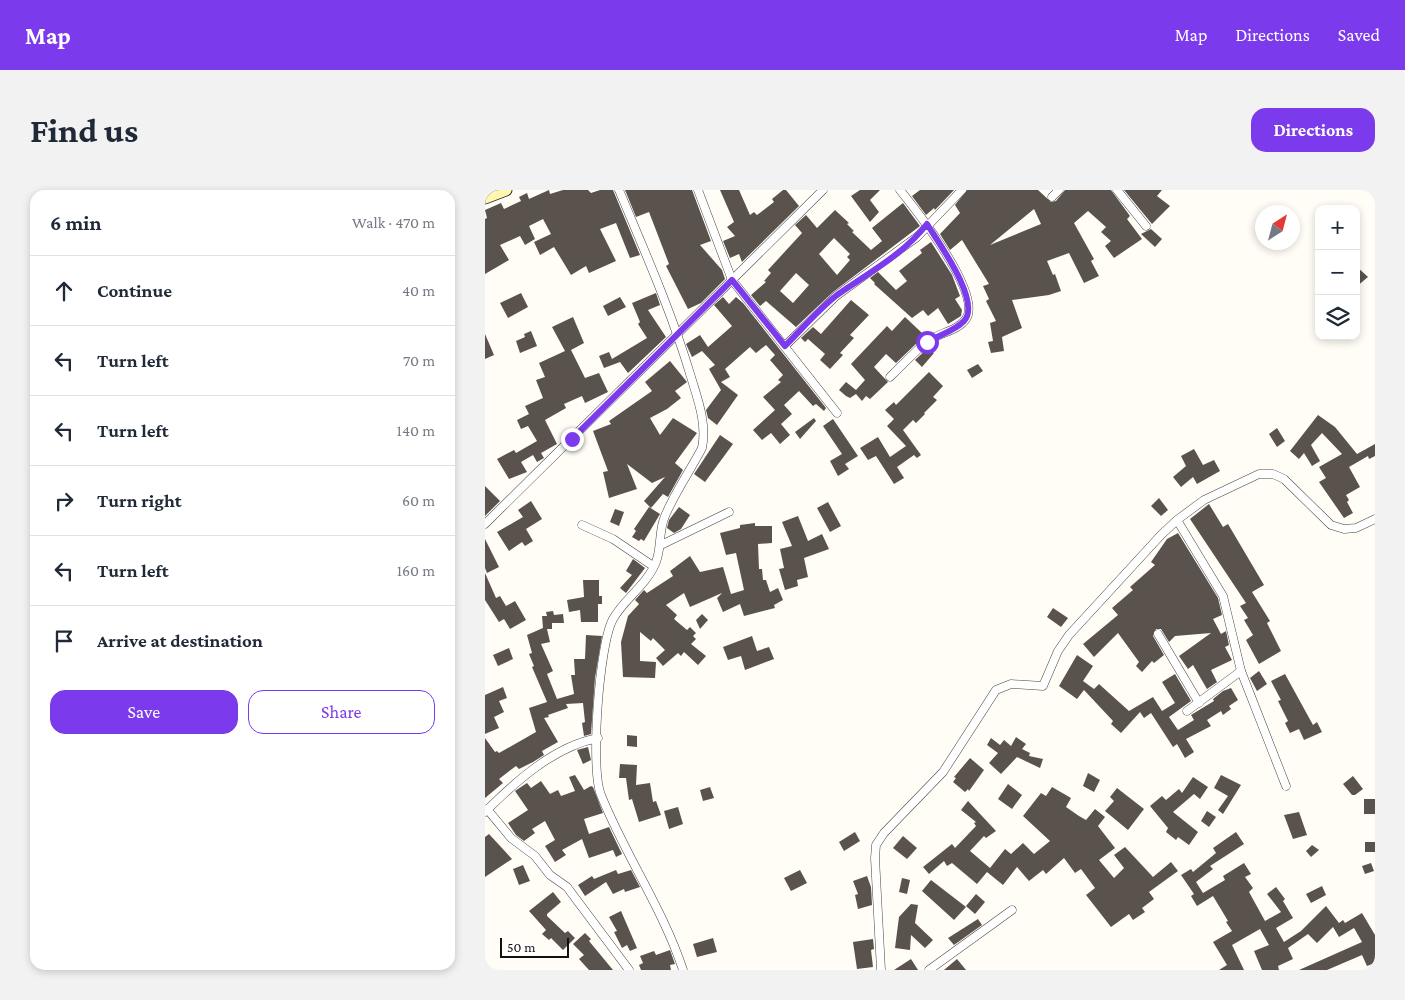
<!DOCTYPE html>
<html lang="en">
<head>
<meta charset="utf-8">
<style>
  body { margin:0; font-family:"Crimson Pro",serif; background:#f2f2f3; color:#1f2937 }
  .controls { position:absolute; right:15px; top:15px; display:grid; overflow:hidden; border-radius:10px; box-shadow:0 2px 8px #0003 }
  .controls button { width:45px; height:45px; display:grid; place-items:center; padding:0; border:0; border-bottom:1px solid #e0e1e3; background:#fff; color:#1f2937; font:25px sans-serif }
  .compass { position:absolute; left:770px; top:15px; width:45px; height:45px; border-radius:50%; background:#fff; box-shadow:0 2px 8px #0003; rotate:36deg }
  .scale { position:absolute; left:15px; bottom:12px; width:69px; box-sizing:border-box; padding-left:5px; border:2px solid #111; border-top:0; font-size:14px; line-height:18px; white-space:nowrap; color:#111; -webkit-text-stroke:4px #fff; paint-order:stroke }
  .stop { position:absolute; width:15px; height:15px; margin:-11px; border:4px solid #7c3aed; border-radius:50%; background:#fff }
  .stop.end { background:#7c3aed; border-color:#fff; box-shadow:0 1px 5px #0008 }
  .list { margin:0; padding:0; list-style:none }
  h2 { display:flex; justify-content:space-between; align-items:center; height:65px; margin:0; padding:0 20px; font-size:21px }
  h2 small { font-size:16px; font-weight:400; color:#747a83 }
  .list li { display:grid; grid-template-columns:32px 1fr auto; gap:15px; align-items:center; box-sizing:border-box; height:70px; padding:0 20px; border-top:1px solid #e0e1e3 }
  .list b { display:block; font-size:19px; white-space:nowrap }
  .list em { font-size:16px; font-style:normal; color:#747a83 }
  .actions { display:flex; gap:10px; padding:15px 20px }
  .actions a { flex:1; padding:11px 0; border:1px solid #7c3aed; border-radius:15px; text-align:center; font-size:18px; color:#7c3aed }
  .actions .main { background:#7c3aed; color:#fff }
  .icon { flex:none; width:28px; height:28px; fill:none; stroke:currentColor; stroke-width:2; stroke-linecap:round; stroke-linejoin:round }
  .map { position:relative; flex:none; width:890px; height:780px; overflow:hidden; border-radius:15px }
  header { display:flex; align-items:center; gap:30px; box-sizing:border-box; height:70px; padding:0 25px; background:#7c3aed; color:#fff }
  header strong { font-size:24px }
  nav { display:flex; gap:28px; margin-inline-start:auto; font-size:18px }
  .intro { display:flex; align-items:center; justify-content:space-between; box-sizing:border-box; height:120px; padding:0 30px }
  h1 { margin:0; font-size:35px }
  .button { padding:12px 22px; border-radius:15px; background:#7c3aed; color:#fff; font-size:18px; font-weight:700 }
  main { display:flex; gap:30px; padding:0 30px }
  aside { flex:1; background:#fff; border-radius:15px; box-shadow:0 2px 8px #0003 }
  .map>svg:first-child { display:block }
  .building { fill:#5a524d; fill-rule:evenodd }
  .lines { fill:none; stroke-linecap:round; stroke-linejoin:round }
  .street-casing { stroke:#444; stroke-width:9 }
  .secondary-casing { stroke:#333; stroke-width:13 }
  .street { stroke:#fff; stroke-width:8 }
  .secondary { stroke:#fff6b0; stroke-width:11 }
  .route { stroke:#7c3aed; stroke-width:6 }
</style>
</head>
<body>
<header>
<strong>Map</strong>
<nav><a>Map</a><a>Directions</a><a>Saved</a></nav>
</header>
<div class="intro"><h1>Find us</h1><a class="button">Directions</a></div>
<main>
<aside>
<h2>6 min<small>Walk · 470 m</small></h2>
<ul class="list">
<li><svg class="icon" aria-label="ahead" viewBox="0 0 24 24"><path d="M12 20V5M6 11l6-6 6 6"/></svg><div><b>Continue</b></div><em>40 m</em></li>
<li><svg class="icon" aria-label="left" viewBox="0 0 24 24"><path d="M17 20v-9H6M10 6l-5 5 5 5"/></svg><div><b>Turn left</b></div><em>70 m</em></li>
<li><svg class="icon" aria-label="left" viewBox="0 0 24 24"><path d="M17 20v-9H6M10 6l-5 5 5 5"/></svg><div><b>Turn left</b></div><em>140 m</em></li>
<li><svg class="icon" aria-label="right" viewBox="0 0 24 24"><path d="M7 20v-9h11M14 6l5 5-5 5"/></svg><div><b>Turn right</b></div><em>60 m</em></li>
<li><svg class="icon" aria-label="left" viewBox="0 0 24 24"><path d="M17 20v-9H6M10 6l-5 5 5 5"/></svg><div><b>Turn left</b></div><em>160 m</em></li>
<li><svg class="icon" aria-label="arrive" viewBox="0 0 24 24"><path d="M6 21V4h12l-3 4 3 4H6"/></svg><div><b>Arrive at destination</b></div></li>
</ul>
<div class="actions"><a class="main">Save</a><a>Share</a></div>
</aside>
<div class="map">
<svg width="890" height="780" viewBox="0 0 890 780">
  <rect width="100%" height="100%" fill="#fffdf5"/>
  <g class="building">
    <polygon points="64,0 65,4 78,0 103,0 106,3 115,0 128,0 155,65 145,68 131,33 115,39 131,71 104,83 101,76 86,85 69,57 55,65 49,52 66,44 58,29 44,36 50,49 40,55 35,46 15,55 24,70 0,84 0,29 2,28 0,20 16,13 19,19 36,11 34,7 42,3 44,9"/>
    <polygon points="140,0 207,0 226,51 215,55 237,80 240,89 216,113 203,119 181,76 184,74 164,22 151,27"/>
    <polygon points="235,0 254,0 265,25 269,22 272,25 289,12 287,9 298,0 301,0 314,16 257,72 254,64 245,68 238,51 250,46 242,37 249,32"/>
    <polygon points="375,0 395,0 385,10 394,22 385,32 366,6"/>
    <polygon points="435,0 469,0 450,20 449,18 441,25 427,6"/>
    <path d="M482 0H553L566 12 571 11 580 0H626L645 26 642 29 657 49 629 68 620 56 626 51 616 42 621 37 603 21 589 33 609 69 606 71 614 86 599 93 584 63 562 71 568 85 570 84 576 101 564 105 527 110 537 138 517 147 519 161 506 163 503 152 508 151 505 133 511 131 501 111 504 109 498 96 504 94 477 50 465 60 455 44 475 23 470 15ZM549 19 556 34 505 55Z"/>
    <polygon points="639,0 677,0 672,6 685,16 667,34"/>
    <path d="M418 13 435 36 348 102 311 137 281 111 275 116 266 105 281 92 279 91 286 83 283 80 317 43 310 35 321 25 332 38 350 20 364 33 362 34 369 41 367 42 386 60 397 51 387 38ZM349 48 365 64 362 67 365 70 352 85 334 64ZM311 83 324 95 308 113 295 101Z"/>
    <polygon points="666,39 677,49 670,57 656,44"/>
    <polygon points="446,52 467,85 475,106 470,109 477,120 476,126 463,134 453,118 443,126 438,120 427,128 389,94 390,93 385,88 393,82 411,100 422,91 414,81 437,63 435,60"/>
    <polygon points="871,76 883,87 871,97"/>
    <polygon points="36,103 43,117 23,128 15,113"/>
    <polygon points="171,103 175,115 163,120 181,147 143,183 135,172 119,178 114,166 124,162 127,169 162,148 153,134 155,132 147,113"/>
    <polygon points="135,107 141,117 123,126 118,116"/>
    <polygon points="238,107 244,114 251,107 258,113 341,218 339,221 331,214 328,216 314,201 299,215 307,224 296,234 305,245 295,254 286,243 277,250 268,240 290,220 278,207 296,192 293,190 298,185 285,170 290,165 281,155 271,163 265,157 240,179 245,187 236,192 253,205 232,235 223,228 221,220 236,200 224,179 230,175 217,161 207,167 201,154 215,145 223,157 247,136 229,115"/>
    <polygon points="366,110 384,125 365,145 369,148 355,163 358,165 345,179 335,170 340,164 323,149 320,152 316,148 328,137 336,144"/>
    <polygon points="88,127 99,153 86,160 100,188 114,183 123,202 100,213 97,206 79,214 81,218 60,230 72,254 56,263 59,268 52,272 48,265 36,272 42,282 24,289 12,269 29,260 31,263 52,251 43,236 36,239 32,230 44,224 40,216 58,208 51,190 60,187 54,173 80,161 67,137"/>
    <polygon points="420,127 437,143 433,148 435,150 411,173 401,164 389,177 403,192 385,209 381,206 377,211 371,204 365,208 361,206 354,200 361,192 371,200 380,190 366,174 402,136 407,141"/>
    <polygon points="46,141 52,156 35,163 31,151 40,147 39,144"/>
    <polygon points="0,144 9,165 0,169"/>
    <polygon points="443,158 449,163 437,177 430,170"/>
    <polygon points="185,171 202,192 190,201 196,208 182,219 165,228 175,245 188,228 212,243 190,273 198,280 183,307 178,304 166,318 159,311 180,287 167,293 142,274 152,299 124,308 118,282 123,281 108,241 126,234 124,231 167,201 160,192"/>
    <polygon points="493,174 498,181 487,188 482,180"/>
    <polygon points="444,182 458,196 448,207 452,210 439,223 440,224 431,233 428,230 418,240 436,265 432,268 429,265 412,277 419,288 409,294 391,266 383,270 375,258 393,247 405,267 421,256 402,236 409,229 400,220 409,212 411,215"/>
    <polygon points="833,225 850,237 872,264 890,254 890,266 884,269 883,266 864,277 875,297 861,305 864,310 862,312 868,323 859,328 834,292 841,288 834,277 857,264 837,243 826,255 835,271 827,276 819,263 814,269 805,261"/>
    <polygon points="329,228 331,231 315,249 310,242"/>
    <polygon points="348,229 373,266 360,274 364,279 353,286 345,271 357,264 338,236"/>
    <polygon points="792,238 800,251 792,257 784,244"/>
    <polygon points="235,245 248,254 220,292 209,284"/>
    <polygon points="709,259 718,275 729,270 735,281 712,294 708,287 696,297 688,287 701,276 696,266"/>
    <polygon points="0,296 15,311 0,326"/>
    <polygon points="674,308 683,320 676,326 666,316"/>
    <polygon points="46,311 57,329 41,339 48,351 40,356 37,352 24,361 12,342 38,327 33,320"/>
    <polygon points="343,312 356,336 345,342 332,318"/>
    <polygon points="724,314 738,337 743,334 779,395 767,402 785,431 782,433 796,461 774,474 761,450 768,445 759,430 763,428 755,416 761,413 705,329"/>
    <polygon points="164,317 175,324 159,351 156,349 154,351 147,347 151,341 149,339"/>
    <polygon points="194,317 205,325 196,339 189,343 182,338 184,330"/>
    <polygon points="130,319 139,322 134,336 125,332"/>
    <polygon points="313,326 323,351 337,344 344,359 319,368 323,387 312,390 313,396 300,400 294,379 299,378 295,359 307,356 297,332"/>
    <polygon points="270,333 270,336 287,336 287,353 273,354 274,379 277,379 278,390 281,390 285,402 293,398 298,410 289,415 290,418 259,426 255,414 238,422 232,408 237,403 205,417 199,403 181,415 192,425 189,429 202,440 205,437 211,443 208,446 211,449 206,454 221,466 213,475 199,462 196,466 193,463 178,476 171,468 180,460 168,448 166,451 155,442 155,471 171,472 170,488 138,487 136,452 143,426 154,414 150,410 159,400 162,403 188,386 185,381 205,366 215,382 238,377 246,404 259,400 251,363 241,365 235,343 255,338 255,335"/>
    <polygon points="693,343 733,408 737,425 728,429 736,444 741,441 744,455 740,457 747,470 726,480 732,492 722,499 708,475 703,479 694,466 726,443 690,446 684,452 676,439 671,439 668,446 679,465 669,473 667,471 657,482 651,476 654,472 633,443 609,467 598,454 633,425 627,418 648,400 645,397 670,375 666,372 682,349"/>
    <polygon points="0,349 14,377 2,383 0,378"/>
    <polygon points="148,369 160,378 141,403 135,398 147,385 141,381"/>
    <polygon points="0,383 11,408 15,406 21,416 30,411 41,430 25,439 19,429 14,432 0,410"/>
    <polygon points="98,390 114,390 114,406 117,406 117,414 113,414 113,432 96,432 95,420 84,422 82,410 99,407"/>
    <polygon points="568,418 583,428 576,437 562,427"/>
    <polygon points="68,421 69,425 78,424 79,433 67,433 67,439 62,439 65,452 56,454 68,481 62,484 72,509 89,504 86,485 90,485 89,469 100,469 101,445 117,446 110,488 106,544 99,546 97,533 100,532 98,513 81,514 83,518 63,525 64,527 59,528 73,552 57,561 59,565 48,572 34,579 31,576 14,589 18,593 0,608 0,548 10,562 12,561 14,563 51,542 44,518 62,512 47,477 49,476 44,464 47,463 42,445 58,438 57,426 62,426 61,422"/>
    <polygon points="217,424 223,430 215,439 211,430"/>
    <polygon points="267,446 272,461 284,457 289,469 260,480 256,466 243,470 238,457"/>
    <polygon points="24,458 28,469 13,476 8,465"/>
    <polygon points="592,465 608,476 598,491 609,499 614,494 644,521 668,507 677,521 690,513 677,492 690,484 706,511 684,527 693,540 709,530 706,525 729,511 728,509 738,501 746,498 753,510 744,516 746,519 738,525 736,521 722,530 726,536 701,549 709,562 700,568 692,554 688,557 666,523 659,528 655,522 636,543 626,534 628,531 599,500 592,509 574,496"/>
    <polygon points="774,481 782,494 772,501 765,488"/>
    <polygon points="800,484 828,535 832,532 837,542 819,550 814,539 805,543 800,533 803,531 793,511 796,510 786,491"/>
    <polygon points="18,497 22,508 14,511 19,522 9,527 14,538 0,544 0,505"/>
    <polygon points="142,545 152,546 152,557 142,556"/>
    <polygon points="531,547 541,554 537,559 545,563 544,566 558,569 555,578 532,567 516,584 504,573 513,563 502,555 506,548 515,555 519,550 526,556"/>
    <polygon points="103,557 106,570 98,574 92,560"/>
    <polygon points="485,568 499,580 484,601 483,599 480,602 468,592 471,588 469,587"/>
    <polygon points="135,574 152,575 151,595 165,593 168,612 171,611 176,625 154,632 147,609 144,610 141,588 134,588"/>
    <polygon points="603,583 615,590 609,602 598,596"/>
    <polygon points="90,585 99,600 106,596 108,597 118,623 99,629 104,644 124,637 137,664 131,667 128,660 104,668 97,649 77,660 81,665 70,672 60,656 70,650 60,631 47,639 50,643 39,651 31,645 23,633 43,620 30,601 42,593 46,598 56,591 65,604 73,600 76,606 90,601 84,587"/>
    <polygon points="736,585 756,595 738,624 733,620 743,606 729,598"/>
    <polygon points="868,586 878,599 870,605 867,605 858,594"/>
    <polygon points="708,587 723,597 715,609 709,604 688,622 713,642 704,655 693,647 691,650 681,642 683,638 665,616 677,606 681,610 694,599 697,603"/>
    <polygon points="523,594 537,605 527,619 513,609"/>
    <polygon points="225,597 229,608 218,611 215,600"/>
    <polygon points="567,597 586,608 581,617 594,626 601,630 610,619 620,627 613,636 630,658 614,670 629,688 639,678 629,665 640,657 668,687 686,672 693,681 664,702 669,709 657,718 660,722 648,730 644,724 626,737 601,705 610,698 596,679 590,683 579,668 561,684 558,680 544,691 532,677 518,695 502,682 492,694 467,673 462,676 459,671 444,684 438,677 467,654 470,658 491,636 489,633 491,632 476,620 483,611 511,641 501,648 499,646 485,661 505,678 520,659 526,664 538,653 549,664 565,651 538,626 556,603 561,606"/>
    <polygon points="632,598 659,619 643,640 620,621 629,611 625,607"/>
    <rect x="879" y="609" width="11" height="15"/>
    <polygon points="193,617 198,634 184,639 179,621"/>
    <polygon points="722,621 731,627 724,637 716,631"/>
    <polygon points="814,622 822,645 808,649 799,625"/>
    <polygon points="370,642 375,651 359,661 354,652"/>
    <polygon points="751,642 759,654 725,676 728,679 711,692 718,703 740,690 738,686 759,673 766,684 760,687 768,698 764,702 780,731 796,722 782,704 791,697 800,709 798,711 808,728 791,738 799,752 816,741 841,716 854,733 858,730 860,733 877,723 890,745 890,773 882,776 877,765 842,780 814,780 877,752 869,738 854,747 848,737 832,753 823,744 803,758 808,769 793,776 794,780 777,780 769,761 784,755 775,739 747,755 759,780 734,780 742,775 728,752 747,741 741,732 743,731 728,706 712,716 706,706 709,704 696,685 706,679 708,682 731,663 728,658"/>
    <polygon points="4,644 27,669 0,687 0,647"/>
    <polygon points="418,646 432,658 422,669 408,658"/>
    <rect x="880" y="652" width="10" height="10"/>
    <polygon points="827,655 834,660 826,667 821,661"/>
    <polygon points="886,673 889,681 880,684 877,676"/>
    <polygon points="38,675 45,691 34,695 28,679"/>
    <polygon points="131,680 133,684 146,680 155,697 140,702 139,699 128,704 121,692 100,706 93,695 107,686 109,689"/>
    <polygon points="315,680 322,693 306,701 299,688"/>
    <polygon points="382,686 386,697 387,715 373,719 370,705 373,704 368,691"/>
    <polygon points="417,688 425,690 422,704 414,702"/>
    <polygon points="446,690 481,717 469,730 437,701"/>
    <polygon points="837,696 841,705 826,713 821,704"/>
    <polygon points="68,702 76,712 62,724 62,726 80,743 83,741 90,748 78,760 66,748 64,750 57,744 61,740 44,721"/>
    <polygon points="491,704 500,712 490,724 481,716"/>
    <polygon points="426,714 433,715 430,733 448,750 440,758 426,745 425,760 410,758 414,727"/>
    <polygon points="136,721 152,758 145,761 142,755 137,758 129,742 132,741 124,727"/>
    <polygon points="493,729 497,735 469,755 463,748"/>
    <polygon points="100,743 106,749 104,751 128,780 104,780 94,769 99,765 88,754"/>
    <polygon points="228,748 232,762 212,767 208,754"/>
    <polygon points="388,749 389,759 386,760 388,777 372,779 368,752"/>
    <polygon points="185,760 190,774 185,775 186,780 156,780 154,775 158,773 155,766 169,761 171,765"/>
    <polygon points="426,769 433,780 409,780"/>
    <polygon points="472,769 481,780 459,780"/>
  </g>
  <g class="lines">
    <defs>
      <g id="street">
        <path d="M134 0C160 62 187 123 206 187 213 210 222 234 217 258 208 276 182 315 178 332 174 346 176 359 171 372 162 395 139 409 128 429 114 454 105 579 116 605 140 665 178 719 198 780"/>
        <polyline points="213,0 247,90 352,223"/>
        <polyline points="632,0 661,36"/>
        <polyline points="567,7 574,0"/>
        <polyline points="300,156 351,106 432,47 477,0"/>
        <path d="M405 187C417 175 429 163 441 152 453 143 473 141 481 129 498 104 431 20 415 0"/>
        <polyline points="692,330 738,406 756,481 801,596"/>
        <polyline points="0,334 338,0"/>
        <polyline points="97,335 128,349 168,376"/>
        <polyline points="176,355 244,322"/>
        <polyline points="673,444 714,513"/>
        <polyline points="702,521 756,481"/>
        <polyline points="2,619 26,648 50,666 65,685 82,697 144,780"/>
        <path d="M0 622C31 591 70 556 113 548"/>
        <polyline points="396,780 390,668 391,655 399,643 458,582 511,500 526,494 558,496 573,461 584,445 676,345 692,330 719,310 774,284 788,284 799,289 846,335 859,339 871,338 890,329"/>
        <polyline points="444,780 527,720"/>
      </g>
      <polyline id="secondary" points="0,8 21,0"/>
    </defs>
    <use href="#street" class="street-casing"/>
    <use href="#secondary" class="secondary-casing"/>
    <use href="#street" class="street"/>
    <use href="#secondary" class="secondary"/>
  </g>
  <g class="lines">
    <path class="route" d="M87 249 247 90 300 156C317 139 333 120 352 105 383 83 418 65 442 34 453 52 497 112 479 131 470 141 454 145 442 152"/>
  </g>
</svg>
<div class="controls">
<button>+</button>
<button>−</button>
<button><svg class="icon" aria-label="layers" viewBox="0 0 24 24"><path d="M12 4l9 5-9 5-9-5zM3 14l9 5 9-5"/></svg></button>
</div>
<svg class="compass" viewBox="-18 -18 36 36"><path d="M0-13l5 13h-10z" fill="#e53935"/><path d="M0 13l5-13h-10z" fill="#747a83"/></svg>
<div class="scale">50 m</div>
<div class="stop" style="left:442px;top:152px"></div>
<div class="stop end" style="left:87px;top:249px"></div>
</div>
</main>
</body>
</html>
